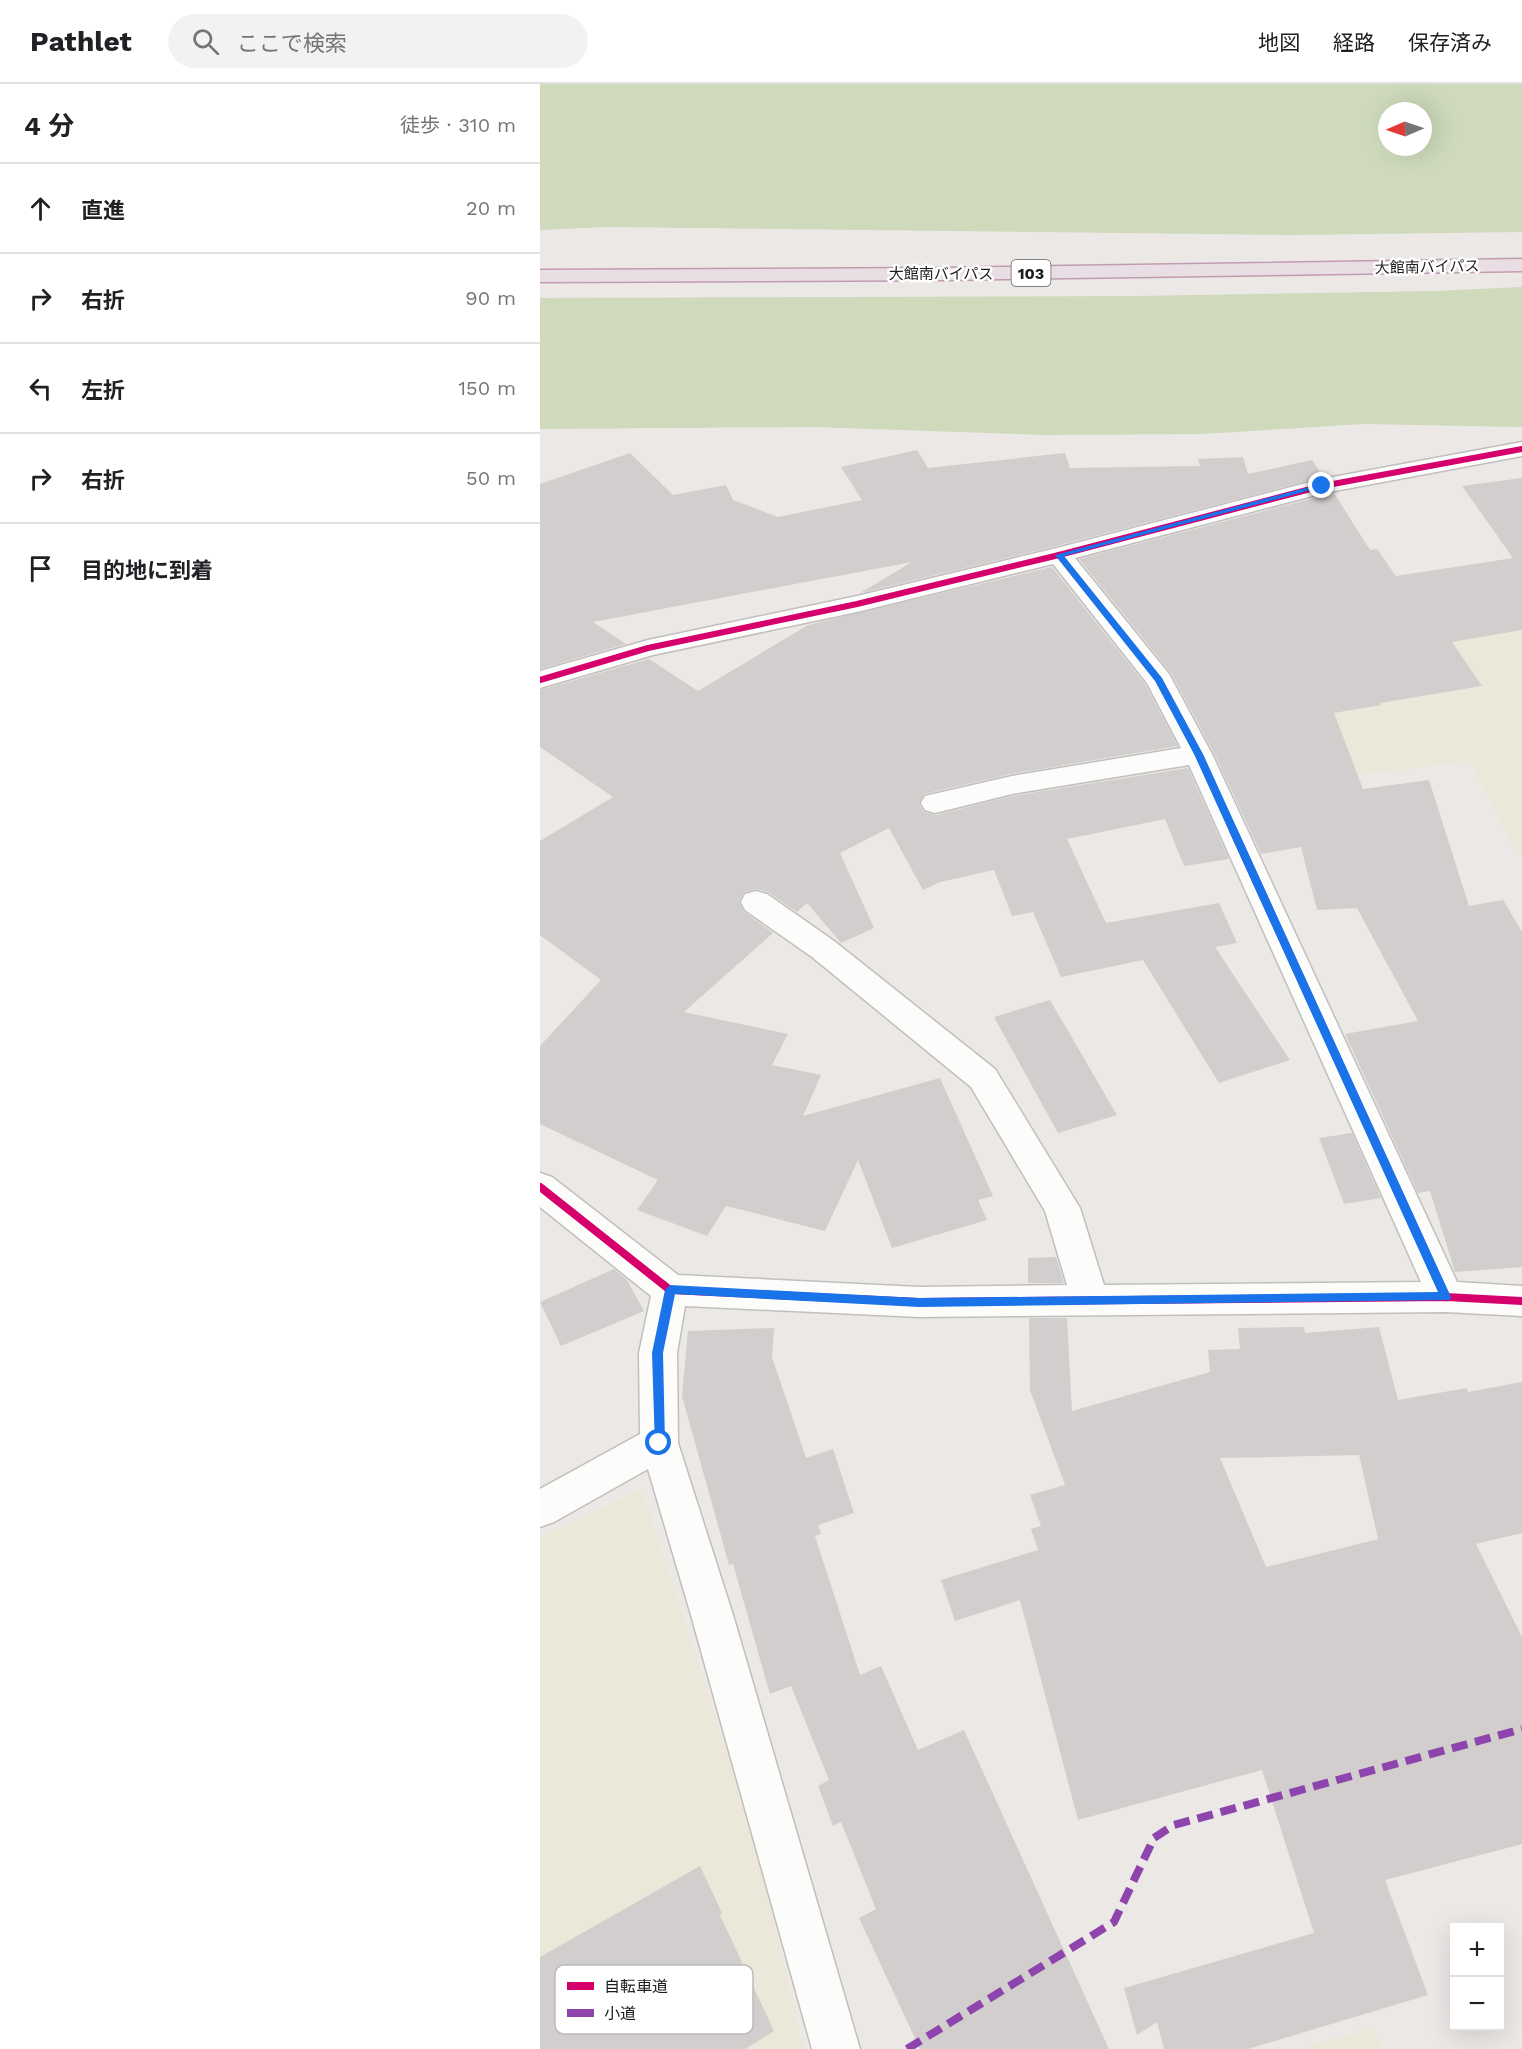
<!DOCTYPE html>
<html lang="ja">
<head>
<meta charset="utf-8">
<style>
  body { margin:0; font-family:"Work Sans","Noto Sans JP",sans-serif; background:#f2f2f2; color:#202124 }
  .controls { position:absolute; right:18px; bottom:18px; display:grid; overflow:hidden; border-radius:0px; box-shadow:0 6px 24px #0002 }
  .controls button { width:54px; height:54px; display:grid; place-items:center; padding:0; border:0; border-bottom:2px solid #e0e0e0; background:#fff; color:#202124; font:30px sans-serif }
  .compass { position:absolute; left:838px; top:18px; width:54px; height:54px; border-radius:50%; background:#fff; box-shadow:0 6px 24px #0002; rotate:268deg }
  .stop { position:absolute; width:18px; height:18px; margin:-14px; border:4px solid #1a73e8; border-radius:50%; background:#fff }
  .stop.end { background:#1a73e8; border-color:#fff; box-shadow:0 2px 6px #0008 }
  .list { margin:0; padding:0; list-style:none }
  h2 { display:flex; justify-content:space-between; align-items:center; height:78px; margin:0; padding:0 24px; font-size:26px }
  h2 small { font-size:20px; font-weight:400; color:#757577 }
  .list li { display:grid; grid-template-columns:39px 1fr auto; gap:18px; align-items:center; box-sizing:border-box; height:90px; padding:0 24px; border-top:2px solid #e0e0e0 }
  .list b { display:block; font-size:22px; white-space:nowrap }
  .list em { font-size:20px; font-style:normal; color:#757577 }
  .icon { flex:none; width:33px; height:33px; fill:none; stroke:currentColor; stroke-width:2; stroke-linecap:round; stroke-linejoin:round }
  .map { position:relative; flex:none; width:982px; height:1965px; overflow:hidden }
  header { display:flex; align-items:center; gap:36px; box-sizing:border-box; height:84px; padding:0 30px; background:#fff; border-bottom:2px solid #e0e0e0 }
  header strong { font-size:28px }
  nav { display:flex; gap:33px; margin-inline-start:auto; font-size:21px }
  .search { width:420px; height:54px; background:#f2f2f2; display:flex; align-items:center; gap:15px; box-sizing:border-box; padding:0 21px; border-radius:33px; color:#757577; font-size:22px }
  main { display:flex }
  aside { flex:1; background:#fff }
  .map>svg:first-child { display:block }
  .farmland { fill:#ece8d9 }
  .forest { fill:#cedabb; fill-rule:evenodd }
  .building { fill:#d2cecd; fill-rule:evenodd }
  .lines { fill:none; stroke-linecap:round; stroke-linejoin:round }
  .minor-casing { stroke:#c1bfbe; stroke-width:3 }
  .highway-casing { stroke:#c19cb1; stroke-width:3 }
  .minor { fill:#fcfcfb; fill-rule:evenodd }
  .highway { fill:#e9dee3; fill-rule:evenodd }
  .quiet { stroke:#8e44ad; stroke-width:8; stroke-dasharray:16 8; stroke-linecap:butt }
  .cycleway-far1-casing { stroke:#fff; stroke-width:9 }
  .cycleway-casing { stroke:#fff; stroke-width:11 }
  .cycleway-far1 { stroke:#d6006c; stroke-width:6 }
  .cycleway { stroke:#d6006c; stroke-width:8 }
  .route { fill:#1a73e8 }
  .labels { text-anchor:middle; dominant-baseline:central; stroke-width:5; stroke-linejoin:round; paint-order:stroke }
  .far-street-label { font-size:15px; fill:#1d1d1d; stroke:#fff }
  .shield { fill:#fff; stroke:#616161; stroke-width:1.5 }
  .shield-label { font-size:16px; font-weight:bold; fill:#1d1d1d }
  .key { fill:#fff; stroke:#bbb; stroke-width:1.5 }
  .key-label { font-size:16px; fill:#1d1d1d }
</style>
</head>
<body>
<header>
<strong>Pathlet</strong>
<div class="search"><svg class="icon" aria-label="search" viewBox="0 0 24 24"><circle cx="10" cy="10" r="6"/><path d="M15 15l6 6"/></svg>ここで検索</div>
<nav><a>地図</a><a>経路</a><a>保存済み</a></nav>
</header>
<main>
<aside>
<h2>4 分<small>徒歩 · 310 m</small></h2>
<ul class="list">
<li><svg class="icon" aria-label="ahead" viewBox="0 0 24 24"><path d="M12 20V5M6 11l6-6 6 6"/></svg><div><b>直進</b></div><em>20 m</em></li>
<li><svg class="icon" aria-label="right" viewBox="0 0 24 24"><path d="M7 20v-9h11M14 6l5 5-5 5"/></svg><div><b>右折</b></div><em>90 m</em></li>
<li><svg class="icon" aria-label="left" viewBox="0 0 24 24"><path d="M17 20v-9H6M10 6l-5 5 5 5"/></svg><div><b>左折</b></div><em>150 m</em></li>
<li><svg class="icon" aria-label="right" viewBox="0 0 24 24"><path d="M7 20v-9h11M14 6l5 5-5 5"/></svg><div><b>右折</b></div><em>50 m</em></li>
<li><svg class="icon" aria-label="arrive" viewBox="0 0 24 24"><path d="M6 21V4h12l-3 4 3 4H6"/></svg><div><b>目的地に到着</b></div></li>
</ul>
</aside>
<div class="map">
<svg width="982" height="1965" viewBox="0 0 982 1965">
  <rect width="100%" height="100%" fill="#ebe8e6"/>
  <g class="farmland">
    <polygon points="982,517 982,776 929,677 801,693 715,567"/>
    <polygon points="102,1406 211,1743 264,1965 0,1965 0,1453"/>
    <polygon points="832,1944 843,1965 761,1965"/>
  </g>
  <g class="forest">
    <path d="M0 0H982V148L752 151 66 143 0 146ZM847 27H883V63H847Z"/>
    <polygon points="982,203 982,343 823,340 662,350 505,351 274,343 0,345 0,214 597,212 895,207"/>
  </g>
  <g class="building">
    <polygon points="377,366 388,384 525,369 530,384 660,382 658,375 703,373 708,390 772,376 783,393 512,463 320,509 372,478 53,538 86,560 0,585 0,400 90,369 133,411 186,401 193,416 238,433 322,416 301,383"/>
    <polygon points="982,394 982,546 912,558 942,602 840,619 841,621 794,629 823,705 889,696 929,822 963,816 982,848 982,1183 915,1188 890,1107 878,1109 805,950 878,937 817,824 777,826 761,763 721,770 674,669 631,589 539,475 794,409 830,466 837,465 856,492 973,474 922,402"/>
    <polygon points="512,483 605,600 638,662 471,690 384,710 379,720 384,728 396,731 472,712 648,684 689,775 644,782 625,735 527,755 566,839 679,819 697,859 675,863 750,976 679,999 603,876 521,893 493,828 472,832 454,786 400,798 383,806 349,744 300,769 334,844 301,859 267,819 257,828 228,808 217,805 204,808 199,817 203,827 233,849 144,928 248,950 232,981 281,991 263,1032 400,994 453,1112 438,1116 447,1136 352,1164 318,1076 285,1147 186,1122 167,1152 97,1126 118,1096 0,1040 0,962 61,896 0,851 0,757 73,713 0,663 0,606 109,575 158,607 268,541"/>
    <polygon points="510,916 577,1031 518,1049 454,933"/>
    <polygon points="812,1049 841,1114 804,1120 779,1054"/>
    <polygon points="516,1173 524,1199 488,1199 488,1174"/>
    <polygon points="74,1185 87,1196 104,1227 21,1262 0,1218"/>
    <path d="M489 1234H527L532 1327 670 1288 668 1266 700 1265 698 1244 764 1243 765 1249 839 1243 858 1316 927 1304 928 1308 982 1298V1449L936 1460 982 1553V1760L845 1796 888 1911 708 1965H624L617 1938 597 1951 584 1904 774 1849 722 1686 538 1736 480 1516 415 1537 401 1496 498 1466 491 1445 501 1442 490 1411 525 1401 490 1306ZM819 1371 838 1455 726 1483 680 1374Z"/>
    <polygon points="234,1244 232,1273 266,1374 293,1365 314,1429 278,1441 281,1450 275,1452 320,1591 341,1582 378,1666 424,1646 569,1965 380,1965 319,1834 336,1825 301,1738 293,1742 278,1702 289,1696 251,1602 230,1610 193,1480 189,1481 142,1312 148,1247"/>
    <polygon points="160,1782 182,1829 180,1831 234,1947 205,1965 0,1965 0,1873"/>
  </g>
  <g class="lines">
    <defs>
      <polygon id="minor" points="982,358 982,372 784,409 535,474 629,590 672,670 917,1198 982,1202 982,1232 906,1228 379,1233 145,1222 137,1269 138,1359 193,1531 320,1965 272,1965 151,1531 108,1385 14,1438 0,1443 0,1405 100,1350 99,1269 111,1212 0,1123 0,1089 12,1093 138,1191 379,1203 527,1201 505,1127 431,1003 272,873 205,826 201,818 205,810 216,807 227,810 294,857 455,985 540,1124 564,1201 881,1198 649,681 472,710 395,729 385,726 381,719 385,712 472,692 641,664 607,599 513,480 317,528 113,571 0,604 0,587 108,556 317,512 513,465 782,395"/>
      <polygon id="highway" points="982,175 982,187 402,196 0,198 0,186 402,184"/>
    </defs>
    <use href="#minor" class="minor-casing"/>
    <use href="#highway" class="highway-casing"/>
    <use href="#minor" class="minor"/>
    <use href="#highway" class="highway"/>
    <polyline class="quiet" points="367,1965 574,1838 614,1754 634,1741 982,1645"/>
    <defs>
      <g id="cycleway-far1">
        <polyline points="519,471 619,596 658,670 694,748"/>
        <polyline points="0,596 108,564 317,520 519,471 782,402 982,365"/>
      </g>
      <g id="cycleway">
        <polyline points="693,746 906,1213"/>
        <polyline points="0,1103 130,1206 379,1218 906,1213 982,1217"/>
      </g>
    </defs>
    <use href="#cycleway-far1" class="cycleway-far1-casing"/>
    <use href="#cycleway" class="cycleway-casing"/>
    <use href="#cycleway-far1" class="cycleway-far1"/>
    <use href="#cycleway" class="cycleway"/>
  </g>
  <polygon class="route" points="780,400 786,402 524,472 622,594 663,670 911,1213 910,1216 379,1223 135,1210 123,1269 125,1359 123,1363 115,1363 112,1269 125,1206 130,1201 379,1214 898,1208 654,670 615,597 515,471"/>
  <g class="labels">
    <g class="far-street-label">
      <text transform="translate(887 183) rotate(-1)">大館南バイパス</text>
      <text x="401" y="190">大館南バイパス</text>
    </g>
    <rect class="shield" x="471.5" y="176" width="39" height="26" rx="4.5"/>
    <g class="shield-label">
      <text x="491" y="189">103</text>
    </g>
  </g>
  <rect x="15" y="1881" width="198" height="69" rx="9" class="key"/>
  <rect x="27" y="1898" width="27" height="8" fill="#d6006c"/>
  <rect x="27" y="1925" width="27" height="8" fill="#8e44ad"/>
  <g class="key-label">
    <text x="64" y="1908">自転車道</text>
    <text x="64" y="1935">小道</text>
  </g>
</svg>
<div class="controls">
<button>+</button>
<button>−</button>
</div>
<svg class="compass" viewBox="-18 -18 36 36"><path d="M0-13l5 13h-10z" fill="#e53935"/><path d="M0 13l5-13h-10z" fill="#757577"/></svg>
<div class="stop" style="left:119px;top:1359px"></div>
<div class="stop end" style="left:782px;top:402px"></div>
</div>
</main>
</body>
</html>
